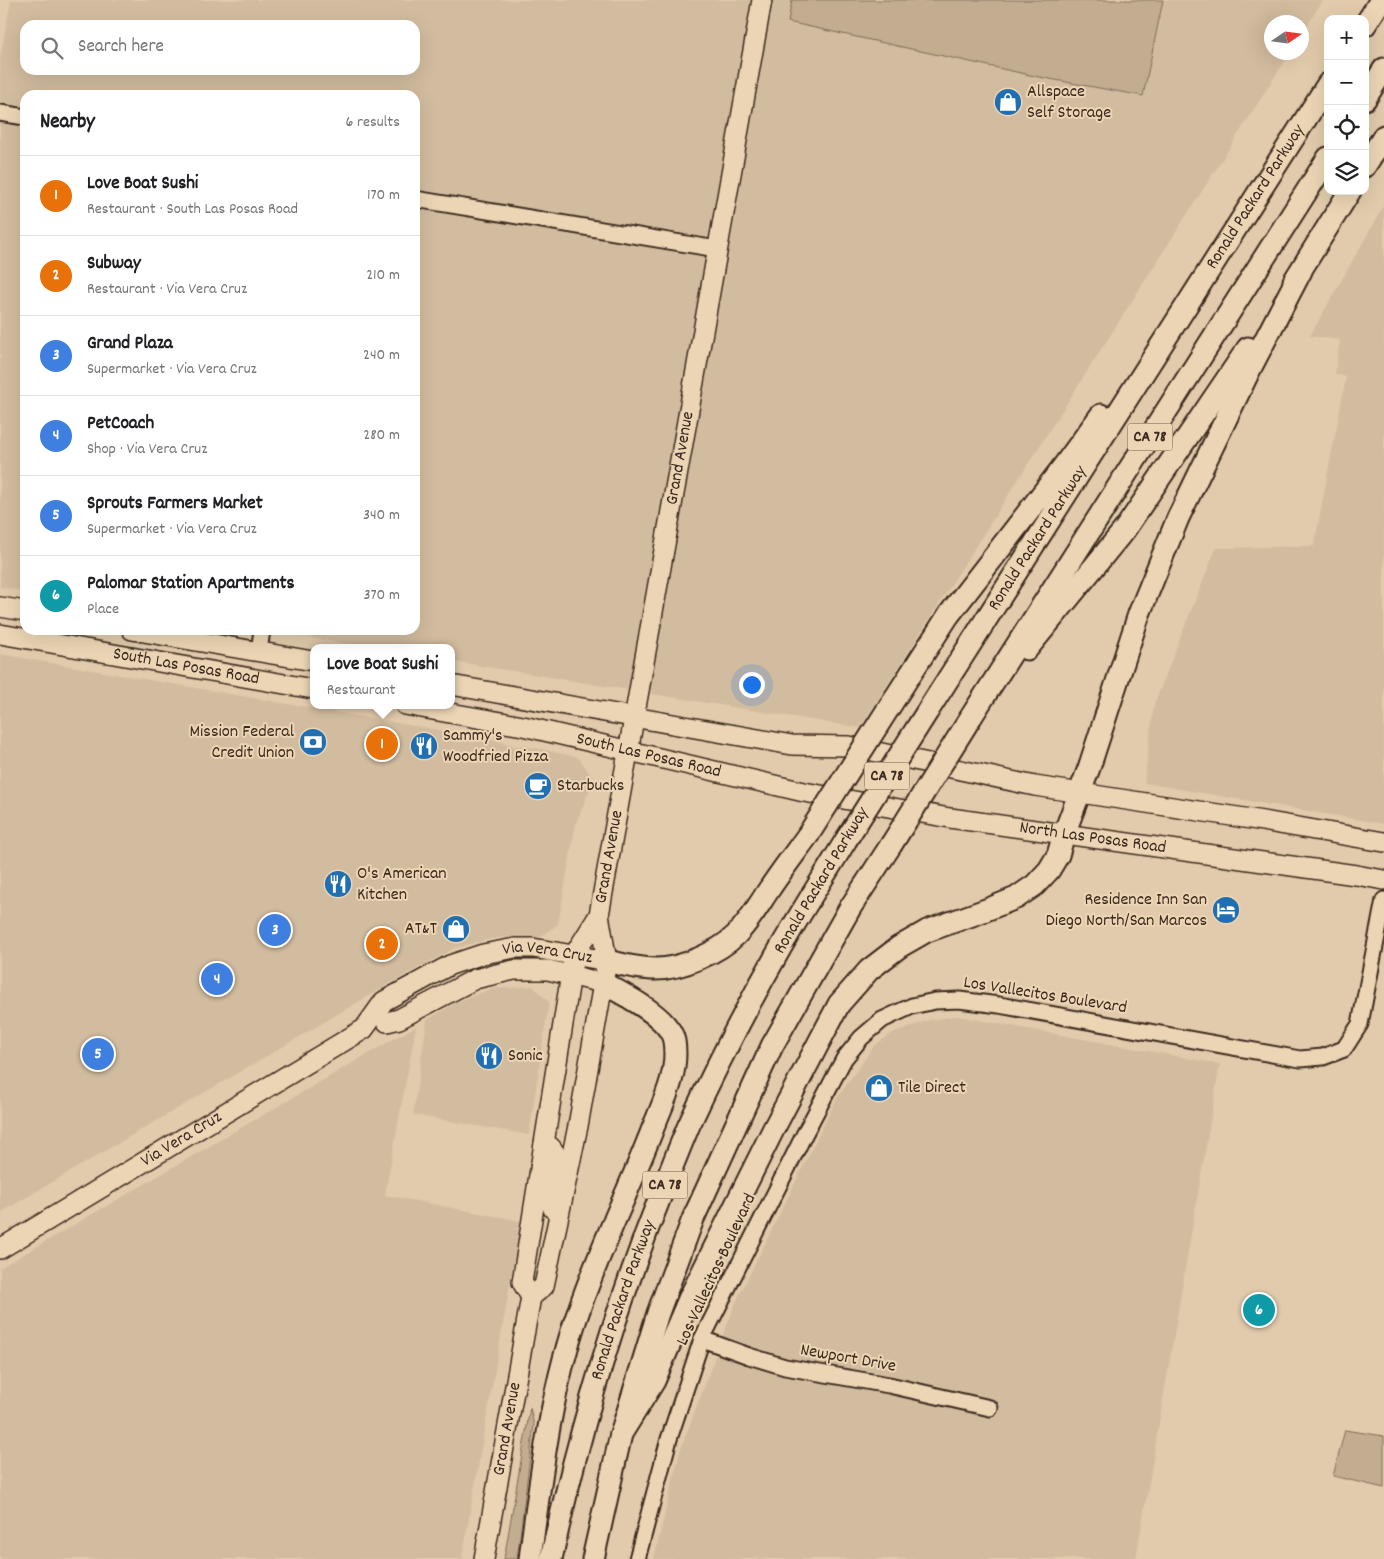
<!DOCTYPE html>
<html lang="en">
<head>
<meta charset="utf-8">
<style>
  body { margin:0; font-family:Dekko,sans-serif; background:#f2f2f2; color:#202124 }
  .controls { position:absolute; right:15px; top:15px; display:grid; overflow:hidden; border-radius:10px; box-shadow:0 5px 20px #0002 }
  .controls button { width:45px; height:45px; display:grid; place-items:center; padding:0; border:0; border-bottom:1px solid #e0e0e0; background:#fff; color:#202124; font:25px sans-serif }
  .compass { position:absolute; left:1264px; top:15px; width:45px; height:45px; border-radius:50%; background:#fff; box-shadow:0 5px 20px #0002; rotate:77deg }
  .you { position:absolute; left:751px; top:684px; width:18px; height:18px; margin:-12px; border:4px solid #fff; border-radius:50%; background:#1a73e8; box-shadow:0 0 0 8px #1a73e833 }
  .badge { display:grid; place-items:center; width:32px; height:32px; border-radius:50%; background:#1f6fb2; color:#fff; font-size:16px; font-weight:700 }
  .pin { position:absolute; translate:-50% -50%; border:2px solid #fff; box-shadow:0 1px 5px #0006 }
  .popup { position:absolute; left:310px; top:644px; width:145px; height:65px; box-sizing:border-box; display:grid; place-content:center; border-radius:10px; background:#fff; filter:drop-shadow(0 1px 4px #0005); font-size:16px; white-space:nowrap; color:#757577 }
  .popup b { font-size:19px; color:#202124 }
  .popup::after { content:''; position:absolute; left:50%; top:100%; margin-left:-10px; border:10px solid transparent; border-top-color:#fff }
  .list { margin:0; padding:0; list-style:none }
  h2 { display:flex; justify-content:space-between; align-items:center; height:65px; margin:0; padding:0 20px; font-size:21px }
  h2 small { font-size:16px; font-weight:400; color:#757577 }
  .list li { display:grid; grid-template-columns:32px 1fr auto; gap:15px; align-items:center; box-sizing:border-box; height:80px; padding:0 20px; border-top:1px solid #e0e0e0 }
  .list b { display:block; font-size:19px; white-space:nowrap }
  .list p { margin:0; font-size:16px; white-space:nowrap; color:#757577 }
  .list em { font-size:16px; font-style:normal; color:#757577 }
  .icon { flex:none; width:28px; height:28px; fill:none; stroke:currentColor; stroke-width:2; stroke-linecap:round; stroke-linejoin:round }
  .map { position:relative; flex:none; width:1384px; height:1559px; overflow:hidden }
  .search { position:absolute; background:#fff; box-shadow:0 5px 20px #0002; left:20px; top:20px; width:400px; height:55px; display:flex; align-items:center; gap:12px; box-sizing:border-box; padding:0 18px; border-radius:15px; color:#757577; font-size:19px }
  .panel { position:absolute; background:#fff; box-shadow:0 5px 20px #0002; left:20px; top:90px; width:400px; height:545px; border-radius:15px }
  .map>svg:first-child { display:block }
  .built { fill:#d2bc9f; fill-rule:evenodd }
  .green { fill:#c3ad91; stroke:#7f6c58 }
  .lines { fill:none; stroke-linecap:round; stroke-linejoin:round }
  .minor-casing { stroke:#3b2a1e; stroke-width:19 }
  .major-casing { stroke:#3b2a1e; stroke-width:22 }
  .highway-casing { stroke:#3b2a1e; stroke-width:25 }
  .minor { stroke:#ecd5b5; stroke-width:15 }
  .major { stroke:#ecd5b5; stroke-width:19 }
  .highway { stroke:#ecd5b5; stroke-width:21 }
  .highway-bridge-casing { stroke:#3b2a1e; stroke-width:25; stroke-linecap:butt }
  .highway-bridge { stroke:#ecd5b5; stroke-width:21 }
  .labels { text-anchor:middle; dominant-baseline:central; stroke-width:4; stroke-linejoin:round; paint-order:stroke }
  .shield { fill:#ecd5b5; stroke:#705d4b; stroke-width:1 }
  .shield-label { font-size:16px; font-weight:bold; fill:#3b2a1e }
  .poi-label { font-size:18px; fill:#3b2a1e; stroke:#ecd5b5; text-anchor:start }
  .street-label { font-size:18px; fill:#3b2a1e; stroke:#ecd5b5 }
</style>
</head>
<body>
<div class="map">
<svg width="1384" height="1559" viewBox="0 0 1384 1559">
  <rect width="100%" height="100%" fill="#e2cbac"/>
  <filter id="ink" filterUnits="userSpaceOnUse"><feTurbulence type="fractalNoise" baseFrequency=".02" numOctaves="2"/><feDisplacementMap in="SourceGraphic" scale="10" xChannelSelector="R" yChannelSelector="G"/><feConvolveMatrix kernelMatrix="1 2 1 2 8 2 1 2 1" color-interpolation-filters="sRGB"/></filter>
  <g filter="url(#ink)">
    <g class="built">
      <path d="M11 0H1323L1302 34V22H1272V52L1290 53 860 728 451 661V648H371L263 630H415V95H25V591L0 587V58ZM25 25H415V70H25Z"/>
      <polygon points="1384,205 1384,824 1144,783 1154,704 1216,548 1314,546 1346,377 1335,374 1340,340 1310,336"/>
      <polygon points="0,654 496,740 515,746 526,746 577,757 580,759 591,776 591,780 589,792 576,823 558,924 540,937 512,937 490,939 455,948 389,984 0,1213"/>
      <polygon points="533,986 549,1002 529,1135 413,1115 427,1020 457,1002 491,989"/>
      <polygon points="957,1016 1220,1064 1136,1559 654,1559 680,1451 735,1304 837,1098 874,1046 894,1032 929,1020"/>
      <polygon points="416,1026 385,1195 521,1221 462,1559 0,1559 0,1268"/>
    </g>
    <g class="green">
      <polygon points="792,0 1163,0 1143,96 1039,77 788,22"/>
      <polygon points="530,1408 534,1425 517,1559 504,1559"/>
      <polygon points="1345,1430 1384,1436 1384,1488 1333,1476"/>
    </g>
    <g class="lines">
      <defs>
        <g id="minor">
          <polyline points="0,113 25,117"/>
          <polyline points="415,199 717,249"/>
          <polyline points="259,652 262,630"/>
          <polyline points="702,1339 749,1356 785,1367 889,1385 990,1408"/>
          <polyline points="637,1559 669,1439 702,1339 805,1133 844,1059 861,1038 882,1020 912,1006 935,1001 959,1000 999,1005 1300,1059 1323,1057 1344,1049 1360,1024 1384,900"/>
        </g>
        <g id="major">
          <polyline points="0,607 25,611"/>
          <polyline points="132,630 313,661"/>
          <path id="s1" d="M0 634 313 689"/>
          <polyline points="451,685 792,745 849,746 1035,786 1251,819 1384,842"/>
          <path id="s2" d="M405 705 523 726 804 792 950 818 1356 875 1384 880"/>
          <polyline points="387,1022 399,1019 475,979 514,970 548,970 603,983"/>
          <path d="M544 1144C550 1145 552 1148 555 1153L551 1202 553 1209"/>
          <path id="s3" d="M0 1249 364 1029 384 1001 450 965 483 954 515 948H533L607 961"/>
          <polyline points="531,1297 522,1282 574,955 599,915"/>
          <path id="s4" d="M484 1559 531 1297 544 1286 578 1126 607 961 599 915 762 0"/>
        </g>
        <g id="highway">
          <polyline points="1365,25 1381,0"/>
          <polyline points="1365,99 1384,69"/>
          <polyline points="1365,166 1384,136"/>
          <polyline points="1294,281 1350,191"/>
          <polyline points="1027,649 1125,529 1248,348"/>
          <polyline points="895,698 948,616 1063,467 1101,415"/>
          <path id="s5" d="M927 712 1328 84"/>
          <polyline points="971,717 1328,158"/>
          <path d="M607 961C623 965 640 969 656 969 681 969 719 952 736 935 750 921 759 904 770 888 782 870 795 853 808 835"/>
          <polyline points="621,1434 654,1381 689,1299 773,1130 839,1004 869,970 899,947 927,931 986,910 1016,898 1035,885 1049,870 1058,855 1064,834 1089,768 1139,614 1178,518 1250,369 1301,271"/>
          <path d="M530 1559C541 1474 551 1388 580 1307 601 1246 630 1188 653 1128 664 1101 679 1072 674 1041 670 1017 623 994 603 983"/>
          <path id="s6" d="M551 1559C579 1432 615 1308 664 1187 672 1167 680 1146 689 1125 716 1067 745 1010 777 954 799 915 823 878 846 840"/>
          <polyline points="593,1559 621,1434 658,1313 693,1219 772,1046 850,908 891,845"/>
        </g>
      </defs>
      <use href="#minor" class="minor-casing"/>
      <use href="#major" class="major-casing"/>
      <use href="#highway" class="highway-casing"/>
      <use href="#minor" class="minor"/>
      <use href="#major" class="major"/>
      <use href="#highway" class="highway"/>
      <defs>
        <g id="highway-bridge">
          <polyline points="808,835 895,698"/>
          <polyline points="846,840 927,712"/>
          <polyline points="891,845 971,717"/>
        </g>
      </defs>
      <use href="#highway-bridge" class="highway-bridge-casing"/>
      <use href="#highway-bridge" class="highway-bridge"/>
    </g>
  </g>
  <defs>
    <symbol id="shop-disc" viewBox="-11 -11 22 22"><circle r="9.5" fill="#1f6fb2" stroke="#ecd5b5"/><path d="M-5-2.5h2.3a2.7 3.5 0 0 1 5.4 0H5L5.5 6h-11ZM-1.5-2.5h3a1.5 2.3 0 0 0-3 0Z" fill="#fff"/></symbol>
    <symbol id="bank-disc" viewBox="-11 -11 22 22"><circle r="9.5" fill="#1f6fb2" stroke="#ecd5b5"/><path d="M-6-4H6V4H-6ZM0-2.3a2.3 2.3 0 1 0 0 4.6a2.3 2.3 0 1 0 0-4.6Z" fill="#fff"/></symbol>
    <symbol id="restaurant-disc" viewBox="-11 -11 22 22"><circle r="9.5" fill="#1f6fb2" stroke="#ecd5b5"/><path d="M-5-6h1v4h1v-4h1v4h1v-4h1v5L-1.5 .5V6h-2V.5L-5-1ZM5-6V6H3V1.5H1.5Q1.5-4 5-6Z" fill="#fff"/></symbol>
    <symbol id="cafe-disc" viewBox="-11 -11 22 22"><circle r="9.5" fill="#1f6fb2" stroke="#ecd5b5"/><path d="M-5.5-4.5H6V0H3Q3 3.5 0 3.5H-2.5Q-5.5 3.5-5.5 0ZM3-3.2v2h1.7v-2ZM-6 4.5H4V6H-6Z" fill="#fff"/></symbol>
    <symbol id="hotel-disc" viewBox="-11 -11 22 22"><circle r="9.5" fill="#1f6fb2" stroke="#ecd5b5"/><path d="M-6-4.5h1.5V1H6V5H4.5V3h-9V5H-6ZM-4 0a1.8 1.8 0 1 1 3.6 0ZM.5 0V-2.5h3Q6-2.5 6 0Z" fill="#fff"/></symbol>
  </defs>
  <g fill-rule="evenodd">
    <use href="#shop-disc" x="992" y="86" width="32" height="32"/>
    <use href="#bank-disc" x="297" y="726" width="32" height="32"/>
    <use href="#restaurant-disc" x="408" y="730" width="32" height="32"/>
    <use href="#cafe-disc" x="522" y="770" width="32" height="32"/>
    <use href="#restaurant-disc" x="322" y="868" width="32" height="32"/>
    <use href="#hotel-disc" x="1210" y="894" width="32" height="32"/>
    <use href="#shop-disc" x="440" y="913" width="32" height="32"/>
    <use href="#restaurant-disc" x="473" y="1040" width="32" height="32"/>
    <use href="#shop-disc" x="863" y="1072" width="32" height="32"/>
  </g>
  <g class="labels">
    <g class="shield">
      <rect x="1127.5" y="423.5" width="45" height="27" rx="4"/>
      <rect x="864.5" y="762.5" width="45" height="27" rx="4"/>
      <rect x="642.5" y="1171.5" width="45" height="27" rx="4"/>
    </g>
    <g class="shield-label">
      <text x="1150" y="437">CA 78</text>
      <text x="887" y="776">CA 78</text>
      <text x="665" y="1185">CA 78</text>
    </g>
    <g class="poi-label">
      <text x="1027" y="92">Allspace<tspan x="1027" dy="21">Self Storage</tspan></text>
      <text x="294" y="732" text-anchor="end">Mission Federal<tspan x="294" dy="21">Credit Union</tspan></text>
      <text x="443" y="736">Sammy's<tspan x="443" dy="21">Woodfried Pizza</tspan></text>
      <text x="557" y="786">Starbucks</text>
      <text x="357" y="874">O's American<tspan x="357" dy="21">Kitchen</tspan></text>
      <text x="1207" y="900" text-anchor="end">Residence Inn San<tspan x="1207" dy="21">Diego North/San Marcos</tspan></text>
      <text x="437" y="929" text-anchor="end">AT&amp;T</text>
      <text x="508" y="1056">Sonic</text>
      <text x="898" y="1088">Tile Direct</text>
    </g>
    <g class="street-label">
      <text stroke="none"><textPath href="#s5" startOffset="611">Ronald Packard Parkway</textPath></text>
      <text stroke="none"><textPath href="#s4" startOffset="1125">Grand Avenue</textPath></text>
      <text stroke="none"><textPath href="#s5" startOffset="206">Ronald Packard Parkway</textPath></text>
      <text stroke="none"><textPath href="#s1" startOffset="189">South Las Posas Road</textPath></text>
      <text stroke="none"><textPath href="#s2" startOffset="249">South Las Posas Road</textPath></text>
      <text stroke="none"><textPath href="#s2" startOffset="701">North Las Posas Road</textPath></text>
      <text stroke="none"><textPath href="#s4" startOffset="720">Grand Avenue</textPath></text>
      <text transform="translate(822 881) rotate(-59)">Ronald Packard Parkway</text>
      <text stroke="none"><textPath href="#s3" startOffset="635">Via Vera Cruz</textPath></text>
      <text transform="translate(1045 996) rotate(9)">Los Vallecitos Boulevard</text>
      <text stroke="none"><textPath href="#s3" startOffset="212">Via Vera Cruz</textPath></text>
      <text transform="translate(717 1270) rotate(-65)">Los Vallecitos Boulevard</text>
      <text stroke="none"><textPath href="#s6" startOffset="269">Ronald Packard Parkway</textPath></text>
      <text transform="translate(848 1359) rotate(10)">Newport Drive</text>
      <text stroke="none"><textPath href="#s4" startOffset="132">Grand Avenue</textPath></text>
    </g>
  </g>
</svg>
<div class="controls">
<button>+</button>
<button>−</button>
<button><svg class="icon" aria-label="locate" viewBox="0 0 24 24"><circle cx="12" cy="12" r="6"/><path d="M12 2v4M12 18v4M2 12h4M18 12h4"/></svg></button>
<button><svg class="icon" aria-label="layers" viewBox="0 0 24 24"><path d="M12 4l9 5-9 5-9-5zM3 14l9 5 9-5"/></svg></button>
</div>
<svg class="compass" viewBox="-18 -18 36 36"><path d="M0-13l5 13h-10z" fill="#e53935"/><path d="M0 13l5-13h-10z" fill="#757577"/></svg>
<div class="you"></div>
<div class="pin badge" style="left:382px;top:744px;background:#e8710a">1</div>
<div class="popup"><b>Love Boat Sushi</b>Restaurant</div>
<div class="pin badge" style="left:382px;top:944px;background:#e8710a">2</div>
<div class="pin badge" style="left:275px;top:930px;background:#3f7fe0">3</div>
<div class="pin badge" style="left:217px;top:979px;background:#3f7fe0">4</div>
<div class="pin badge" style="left:98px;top:1054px;background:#3f7fe0">5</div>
<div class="pin badge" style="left:1259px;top:1310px;background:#0f9aa8">6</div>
<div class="search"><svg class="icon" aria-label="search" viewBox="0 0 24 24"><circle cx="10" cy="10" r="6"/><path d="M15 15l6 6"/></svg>Search here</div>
<section class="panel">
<h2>Nearby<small>6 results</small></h2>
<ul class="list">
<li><span class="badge" style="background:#e8710a">1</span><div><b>Love Boat Sushi</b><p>Restaurant · South Las Posas Road</p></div><em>170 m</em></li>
<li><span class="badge" style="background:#e8710a">2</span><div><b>Subway</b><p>Restaurant · Via Vera Cruz</p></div><em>210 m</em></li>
<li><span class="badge" style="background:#3f7fe0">3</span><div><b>Grand Plaza</b><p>Supermarket · Via Vera Cruz</p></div><em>240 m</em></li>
<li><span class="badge" style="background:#3f7fe0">4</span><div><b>PetCoach</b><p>Shop · Via Vera Cruz</p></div><em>280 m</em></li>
<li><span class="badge" style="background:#3f7fe0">5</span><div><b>Sprouts Farmers Market</b><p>Supermarket · Via Vera Cruz</p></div><em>340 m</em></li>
<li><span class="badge" style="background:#0f9aa8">6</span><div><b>Palomar Station Apartments</b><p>Place</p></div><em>370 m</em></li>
</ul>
</section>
</div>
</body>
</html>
